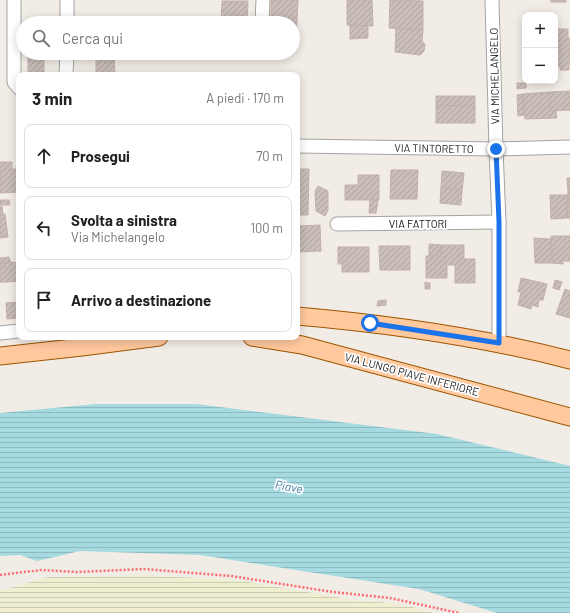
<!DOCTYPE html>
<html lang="it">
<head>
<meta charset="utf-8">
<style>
  body { margin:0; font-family:Barlow,sans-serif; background:#f6f6f6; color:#222 }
  .controls { position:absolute; right:12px; top:12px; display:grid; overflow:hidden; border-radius:8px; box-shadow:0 2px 10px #0003 }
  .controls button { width:36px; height:36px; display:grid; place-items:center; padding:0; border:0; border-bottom:1px solid #e0e0e0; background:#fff; color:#222; font:20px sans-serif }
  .stop { position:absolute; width:12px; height:12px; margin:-9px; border:3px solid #1a73e8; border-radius:50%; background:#fff }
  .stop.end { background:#1a73e8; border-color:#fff; box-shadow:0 1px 4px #0008 }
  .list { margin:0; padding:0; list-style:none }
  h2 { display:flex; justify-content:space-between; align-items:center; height:52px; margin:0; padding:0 16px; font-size:17px }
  h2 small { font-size:13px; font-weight:400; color:#767676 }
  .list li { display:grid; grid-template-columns:26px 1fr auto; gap:12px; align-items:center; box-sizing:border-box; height:64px; margin:0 8px 8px; padding:0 8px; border:1px solid #e0e0e0; border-radius:8px }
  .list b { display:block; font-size:15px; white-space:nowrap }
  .list p { margin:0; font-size:13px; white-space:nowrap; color:#767676 }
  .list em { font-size:13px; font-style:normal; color:#767676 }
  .icon { flex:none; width:22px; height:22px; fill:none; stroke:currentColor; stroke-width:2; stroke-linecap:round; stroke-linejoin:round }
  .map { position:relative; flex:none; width:570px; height:613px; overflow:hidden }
  .search { position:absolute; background:#fff; box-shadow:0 2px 10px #0003; left:16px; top:16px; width:284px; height:44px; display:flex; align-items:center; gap:10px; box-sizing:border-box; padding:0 14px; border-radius:22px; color:#767676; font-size:15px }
  .panel { position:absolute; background:#fff; box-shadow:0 2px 10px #0003; left:16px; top:72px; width:284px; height:268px; border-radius:8px }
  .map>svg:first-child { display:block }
  .farmland { fill:url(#farmland-rules) }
  .water { fill:url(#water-rules) }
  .building { fill:url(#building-hatch); stroke:#c3b0a8 }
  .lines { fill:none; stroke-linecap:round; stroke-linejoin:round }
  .minor-casing { stroke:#a4a4a4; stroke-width:15 }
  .major-casing { stroke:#9c5500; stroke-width:19 }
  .path { stroke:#ff696d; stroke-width:2.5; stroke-dasharray:2 2; stroke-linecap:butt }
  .minor { stroke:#fff; stroke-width:13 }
  .major { stroke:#ffc89d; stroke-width:17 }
  .route { stroke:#1a73e8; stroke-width:5 }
  .labels { text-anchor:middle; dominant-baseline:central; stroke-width:3.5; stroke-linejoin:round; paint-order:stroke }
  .street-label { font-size:11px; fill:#202020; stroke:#fff }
  .water-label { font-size:12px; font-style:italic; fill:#40799c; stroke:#fff }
</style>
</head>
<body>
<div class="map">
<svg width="570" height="613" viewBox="0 0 570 613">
  <defs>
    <pattern id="farmland-rules" width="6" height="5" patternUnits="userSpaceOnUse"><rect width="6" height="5" fill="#f0eed1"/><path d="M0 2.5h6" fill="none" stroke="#ceccb3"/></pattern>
    <pattern id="water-rules" width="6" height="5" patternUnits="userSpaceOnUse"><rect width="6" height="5" fill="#a5dae0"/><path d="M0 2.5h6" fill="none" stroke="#8ebbc0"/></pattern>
    <pattern id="building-hatch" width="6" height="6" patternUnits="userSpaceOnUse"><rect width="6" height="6" fill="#c9beb9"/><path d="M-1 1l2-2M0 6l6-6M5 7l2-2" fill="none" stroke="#aca39f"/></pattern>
  </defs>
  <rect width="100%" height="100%" fill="#f1ece6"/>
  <polygon class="farmland" points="147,575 243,581 354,600 381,602 417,608 433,613 0,613 0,591 48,577"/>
  <polygon class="water" points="96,404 196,404 437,434 570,466 570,613 497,613 419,589 200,555 80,551 37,561 20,555 0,556 0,413"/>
  <g class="building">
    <polygon points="271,0 298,0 296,43 293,43 293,23 271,23"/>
    <polygon points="347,0 372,0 373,26 347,25"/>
    <polygon points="390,0 423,1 423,30 389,28"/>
    <rect x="551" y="0" width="15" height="2"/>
    <polygon points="222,1 248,1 247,23 221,23"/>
    <rect x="103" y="18" width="11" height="5"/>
    <polygon points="350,25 368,26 368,38 350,39"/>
    <polygon points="396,28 423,30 422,41 425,44 424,51 420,55 395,52"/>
    <polygon points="555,29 568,29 568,38 570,38 569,70 560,70 560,66 555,66"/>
    <rect x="28" y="53" width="16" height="22"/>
    <polygon points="96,53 114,53 115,74 96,75"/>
    <polygon points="517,83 526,83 526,88 517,89"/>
    <polygon points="570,91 570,110 550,111 550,92"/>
    <polygon points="550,92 550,111 556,111 557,118 525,119 523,94"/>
    <polygon points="523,94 524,115 518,116 517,95"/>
    <rect x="436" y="96" width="39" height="10"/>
    <rect x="436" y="106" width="39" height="17"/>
    <polygon points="0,162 12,162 12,169 17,169 16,166 19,166 19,192 0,193"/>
    <polygon points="297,169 309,169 308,215 297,215"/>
    <polygon points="391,170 418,170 417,199 390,199"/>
    <polygon points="442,171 464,173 462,191 441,187"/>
    <polygon points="358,175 379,175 379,200 345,200 345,185 358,185"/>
    <polygon points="567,178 570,178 570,192 568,192"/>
    <polygon points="318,186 328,191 328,210 325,216 316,211 315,191"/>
    <polygon points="441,187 462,191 461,205 440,203"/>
    <polygon points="568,192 570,192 570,218 567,218"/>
    <polygon points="550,195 568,195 567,218 551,219"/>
    <polygon points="0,200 9,200 10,205 0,205"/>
    <polygon points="370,200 378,200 376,213 369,213"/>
    <polygon points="2,206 3,215 0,215 0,207"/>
    <polygon points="5,214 8,237 0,238 0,215"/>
    <polygon points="320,225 321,251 297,252 297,226"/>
    <polygon points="551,236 570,236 570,261 563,261 563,264 552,263"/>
    <polygon points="534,238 551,239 552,263 535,263"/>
    <polygon points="429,244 441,245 441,256 429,256"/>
    <polygon points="441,245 464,245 464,259 475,259 475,283 455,283 455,265 447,265 447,278 426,278 426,256 441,256"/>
    <polygon points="379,246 410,246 410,270 380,270"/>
    <polygon points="338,247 369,247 369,272 342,272 342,264 338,264"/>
    <polygon points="9,257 11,263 0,264 0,258"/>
    <polygon points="19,262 19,281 7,282 5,263"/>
    <polygon points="5,263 7,282 0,282 0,264"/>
    <polygon points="521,278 547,284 543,300 539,300 538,307 532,305 531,309 518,305 521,292 518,292"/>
    <polygon points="555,280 562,282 559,290 553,288"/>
    <polygon points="425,282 430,283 430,289 425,289"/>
    <polygon points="565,289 570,291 570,318 556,314"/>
    <polygon points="386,300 386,305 377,306 378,301"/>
    <polygon points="19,302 19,318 7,319 6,303"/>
  </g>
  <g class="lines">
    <defs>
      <g id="minor">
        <polyline points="14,0 14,82 19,88"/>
        <polyline points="492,0 496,149 499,222 499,343"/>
        <polyline points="67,23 67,0"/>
        <polyline points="262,23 263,0"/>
        <polyline points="66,75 67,53"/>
        <polyline points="297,146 496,149 570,147"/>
        <polyline points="337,224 499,222"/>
        <polyline points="0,333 19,331"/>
      </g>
      <g id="major">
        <path d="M297 316C389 324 481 337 570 360"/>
        <polyline points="252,337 302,345 570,417"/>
        <polyline points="0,356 82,347 159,337"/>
      </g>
    </defs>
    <use href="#minor" class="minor-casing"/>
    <use href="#major" class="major-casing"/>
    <polyline class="path" points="0,575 41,570 77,572 144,569 231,576 333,592 390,598 459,613"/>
    <use href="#minor" class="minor"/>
    <use href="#major" class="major"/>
  </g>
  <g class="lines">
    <polyline class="route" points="370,323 499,343 499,222 496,149"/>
  </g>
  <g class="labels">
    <g class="street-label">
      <text transform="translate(494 76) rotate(-91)">VIA MICHELANGELO</text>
      <text transform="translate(434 148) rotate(1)">VIA TINTORETTO</text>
      <text x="418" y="223">VIA FATTORI</text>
      <text transform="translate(412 374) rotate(15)">VIA LUNGO PIAVE INFERIORE</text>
    </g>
    <g class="water-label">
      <text transform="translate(289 486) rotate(10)">Piave</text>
    </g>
  </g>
</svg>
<div class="controls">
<button>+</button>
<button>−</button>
</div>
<div class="stop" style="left:370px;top:323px"></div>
<div class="stop end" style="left:496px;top:149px"></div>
<div class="search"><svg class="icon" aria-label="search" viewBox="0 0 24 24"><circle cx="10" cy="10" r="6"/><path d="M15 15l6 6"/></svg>Cerca qui</div>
<section class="panel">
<h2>3 min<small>A piedi · 170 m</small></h2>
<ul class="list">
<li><svg class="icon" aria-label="ahead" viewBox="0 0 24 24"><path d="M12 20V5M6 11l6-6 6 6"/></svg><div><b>Prosegui</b></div><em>70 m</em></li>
<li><svg class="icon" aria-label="left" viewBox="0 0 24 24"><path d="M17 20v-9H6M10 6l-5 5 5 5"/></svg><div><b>Svolta a sinistra</b><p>Via Michelangelo</p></div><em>100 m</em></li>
<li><svg class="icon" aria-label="arrive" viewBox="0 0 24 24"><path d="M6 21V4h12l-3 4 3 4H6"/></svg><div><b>Arrivo a destinazione</b></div></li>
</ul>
</section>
</div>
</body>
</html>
